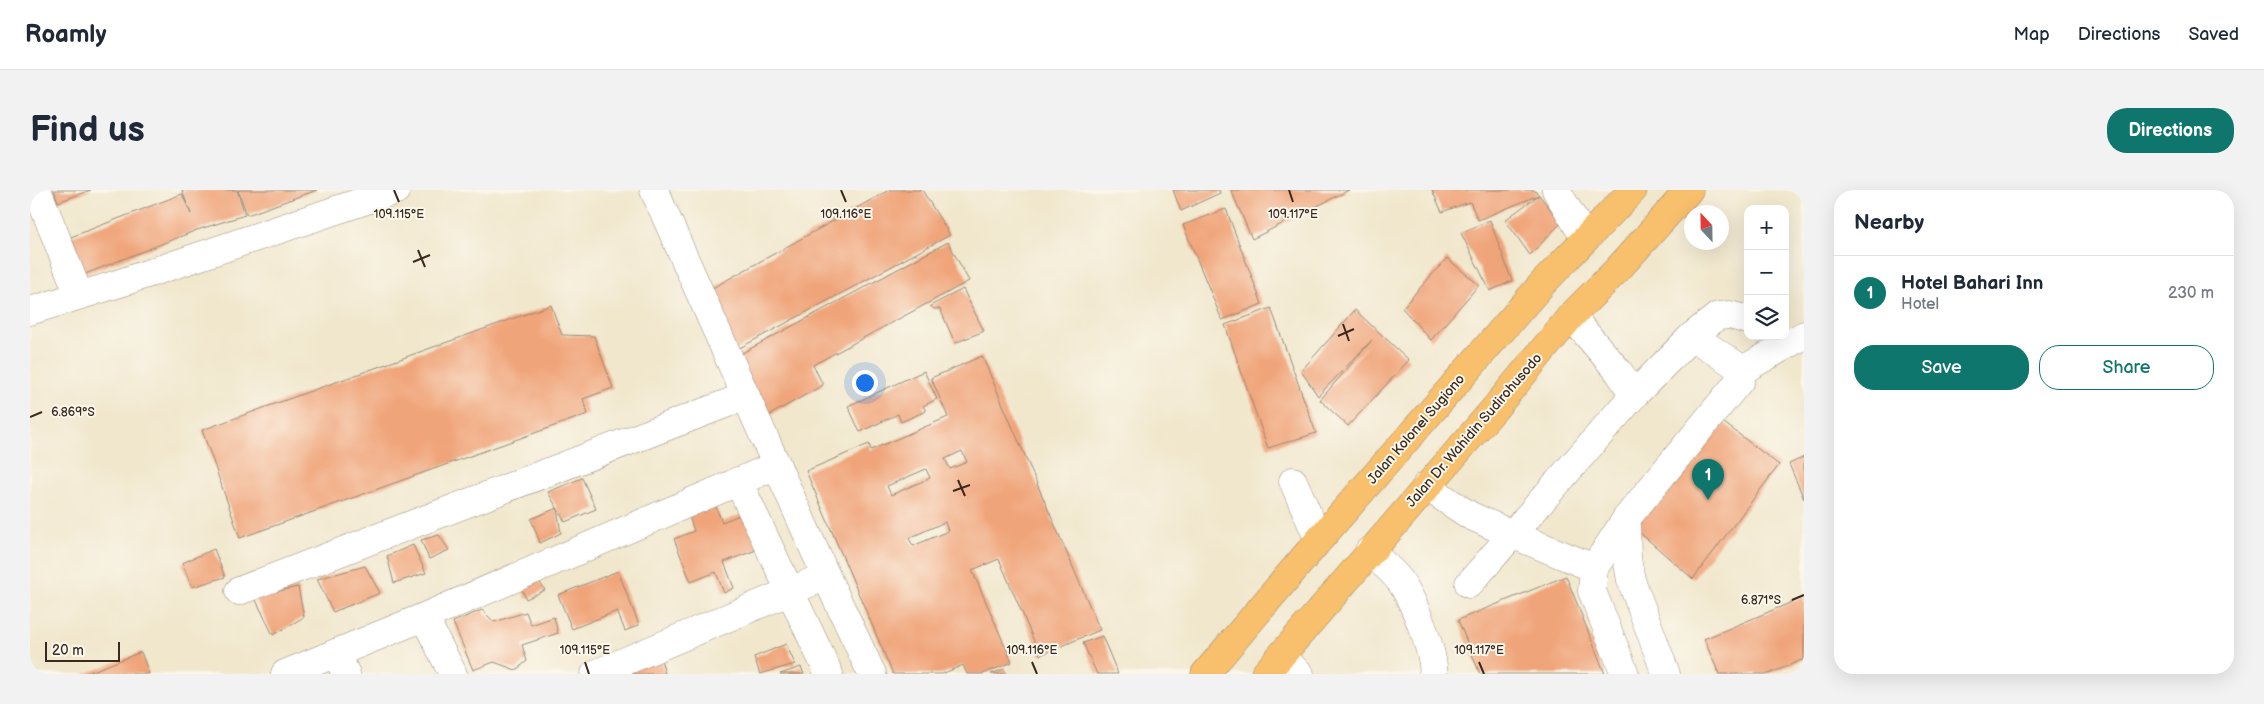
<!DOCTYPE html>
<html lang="en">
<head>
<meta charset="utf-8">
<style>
  body { margin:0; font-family:"Balsamiq Sans",sans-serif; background:#f2f2f3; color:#1f2937 }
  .controls { position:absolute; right:15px; top:15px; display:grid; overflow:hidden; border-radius:10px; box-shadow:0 5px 20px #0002 }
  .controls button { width:45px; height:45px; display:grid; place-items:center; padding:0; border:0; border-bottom:1px solid #e0e1e3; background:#fff; color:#1f2937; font:25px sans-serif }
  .compass { position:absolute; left:1654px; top:15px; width:45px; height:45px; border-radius:50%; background:#fff; box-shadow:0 5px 20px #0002; rotate:338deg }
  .scale { position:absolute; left:15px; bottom:12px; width:75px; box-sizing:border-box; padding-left:5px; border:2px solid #3b2a1e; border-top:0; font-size:14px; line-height:18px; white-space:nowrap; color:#3b2a1e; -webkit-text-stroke:4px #fbf7ec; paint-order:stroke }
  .you { position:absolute; left:834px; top:192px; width:18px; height:18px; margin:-12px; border:4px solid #fff; border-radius:50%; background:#1a73e8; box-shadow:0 0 0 8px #1a73e833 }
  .badge { display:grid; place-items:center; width:32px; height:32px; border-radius:50%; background:#0f766e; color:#fff; font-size:16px; font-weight:700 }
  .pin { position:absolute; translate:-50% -41px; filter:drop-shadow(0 1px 2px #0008) }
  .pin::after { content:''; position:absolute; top:26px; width:18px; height:15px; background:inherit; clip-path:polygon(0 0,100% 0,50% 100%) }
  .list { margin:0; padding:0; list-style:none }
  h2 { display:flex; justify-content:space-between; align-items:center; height:65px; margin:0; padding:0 20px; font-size:21px }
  h2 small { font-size:16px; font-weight:400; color:#747a83 }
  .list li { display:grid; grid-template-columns:32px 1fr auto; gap:15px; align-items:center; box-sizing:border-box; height:75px; padding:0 20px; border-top:1px solid #e0e1e3 }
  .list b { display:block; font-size:19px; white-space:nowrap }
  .list p { margin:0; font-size:16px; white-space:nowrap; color:#747a83 }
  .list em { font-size:16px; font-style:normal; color:#747a83 }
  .actions { display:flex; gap:10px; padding:15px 20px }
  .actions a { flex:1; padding:11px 0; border:1px solid #0f766e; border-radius:20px; text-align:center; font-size:18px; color:#0f766e }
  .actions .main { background:#0f766e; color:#fff }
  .icon { flex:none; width:28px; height:28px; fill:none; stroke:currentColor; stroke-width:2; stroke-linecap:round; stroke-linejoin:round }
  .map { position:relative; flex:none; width:1774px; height:484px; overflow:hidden; border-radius:20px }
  header { display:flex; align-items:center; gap:30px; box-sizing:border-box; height:70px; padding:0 25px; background:#fff; border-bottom:1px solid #e0e1e3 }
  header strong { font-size:24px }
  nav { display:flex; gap:28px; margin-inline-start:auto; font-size:18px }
  .intro { display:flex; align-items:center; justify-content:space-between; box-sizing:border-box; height:120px; padding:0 30px }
  h1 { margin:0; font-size:35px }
  .button { padding:12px 22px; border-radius:20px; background:#0f766e; color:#fff; font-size:18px; font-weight:700 }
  main { display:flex; gap:30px; padding:0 30px }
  aside { flex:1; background:#fff; border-radius:20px; box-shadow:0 5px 20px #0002 }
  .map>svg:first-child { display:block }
  .building { fill:#f0a479; fill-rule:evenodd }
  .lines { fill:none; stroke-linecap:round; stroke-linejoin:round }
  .minor-casing { stroke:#968876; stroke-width:29 }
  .highway-casing { stroke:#968876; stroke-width:29 }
  .minor { stroke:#fff; stroke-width:28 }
  .highway { stroke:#f8bf6c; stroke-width:28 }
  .ticks { fill:none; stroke:#3b2a1e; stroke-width:2 }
  .labels { text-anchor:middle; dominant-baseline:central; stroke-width:4; stroke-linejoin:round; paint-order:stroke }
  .street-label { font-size:14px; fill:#3b2a1e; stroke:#fbf7ec }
  .ticks-label { font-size:12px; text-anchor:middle; fill:#3b2a1e; stroke:#fbf7ec; stroke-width:4; stroke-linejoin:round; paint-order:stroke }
</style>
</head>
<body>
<header>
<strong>Roamly</strong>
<nav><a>Map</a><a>Directions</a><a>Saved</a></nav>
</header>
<div class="intro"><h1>Find us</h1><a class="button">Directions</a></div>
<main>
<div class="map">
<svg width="1774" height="484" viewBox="0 0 1774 484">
  <rect width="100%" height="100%" fill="#fbf7ec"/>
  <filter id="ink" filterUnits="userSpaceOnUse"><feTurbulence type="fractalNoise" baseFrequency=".02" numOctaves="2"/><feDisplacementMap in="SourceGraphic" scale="10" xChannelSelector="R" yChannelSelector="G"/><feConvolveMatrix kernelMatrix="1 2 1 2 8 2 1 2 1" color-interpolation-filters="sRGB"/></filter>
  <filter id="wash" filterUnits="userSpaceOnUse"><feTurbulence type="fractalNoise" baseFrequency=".0096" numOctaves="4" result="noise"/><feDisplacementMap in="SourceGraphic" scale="20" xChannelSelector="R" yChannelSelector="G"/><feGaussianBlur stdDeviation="1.12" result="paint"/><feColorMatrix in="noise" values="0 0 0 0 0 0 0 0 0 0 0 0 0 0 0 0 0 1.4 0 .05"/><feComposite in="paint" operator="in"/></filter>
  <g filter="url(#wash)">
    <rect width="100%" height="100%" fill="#f1e7cd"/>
    <g id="blocks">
      <g class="building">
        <polygon points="24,0 61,0 28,12"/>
        <polygon points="152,0 207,0 215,25 167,40 55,84 41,47 152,4 161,24"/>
        <polygon points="208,0 287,0 217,25"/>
        <polygon points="859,0 892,0 920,45 704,161 677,101"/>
        <polygon points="1143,0 1189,0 1190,3 1151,21"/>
        <polygon points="1201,0 1319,0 1222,49"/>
        <polygon points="1402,0 1504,0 1509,5 1531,33 1500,65 1475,30 1509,5 1448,30 1440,12 1412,22"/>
        <polygon points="1196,19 1232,114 1192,130 1153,35"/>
        <polygon points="1460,30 1482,91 1460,101 1431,43"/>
        <polygon points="918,52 939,91 783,175 793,195 738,226 705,167"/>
        <polygon points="1417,68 1449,95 1401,150 1372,118"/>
        <polygon points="933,99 954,141 925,153 910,119 904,119 900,116"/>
        <polygon points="521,115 532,145 564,146 583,198 553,209 558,224 210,348 172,240"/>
        <polygon points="1241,118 1286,243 1238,258 1195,135"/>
        <polygon points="1325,120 1379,170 1318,236 1290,210 1342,150 1288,206 1271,181"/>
        <path d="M952 166 1070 440 1010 465 969 369 942 380 982 472 953 484H937L933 475 912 484H863L776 281 839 254 841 260 918 227 901 188ZM932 261 937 272 920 279 915 269ZM896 279 900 288 861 305 857 296ZM915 332 918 341 883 356 879 348Z"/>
        <polygon points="894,181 907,209 893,216 896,221 871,232 868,224 830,242 818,216"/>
        <polygon points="1689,229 1749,275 1663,389 1601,335"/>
        <polygon points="1774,267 1774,309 1759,274"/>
        <polygon points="552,288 566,319 535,332 518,302"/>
        <polygon points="683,310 692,332 715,323 729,359 694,372 704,398 694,403 686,382 661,392 644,349 664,341 657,320"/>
        <polygon points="527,318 531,343 510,353 501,329"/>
        <polygon points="409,345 419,360 399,369 391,350"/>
        <polygon points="383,355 396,383 364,393 357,366"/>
        <polygon points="184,359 195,387 162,397 152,373"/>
        <polygon points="335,376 350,403 303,422 287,389"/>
        <polygon points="588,381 609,435 595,441 587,421 542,439 528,405"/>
        <polygon points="503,382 515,400 496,409 491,397"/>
        <polygon points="1536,386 1575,484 1450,484 1428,430"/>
        <polygon points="268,397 274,427 243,445 224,406"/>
        <polygon points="1774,407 1774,469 1739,484 1689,484 1674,449"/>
        <polygon points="452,420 464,432 496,422 501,435 524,427 528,443 492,455 497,471 486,480 464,472 443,480 423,432"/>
        <polygon points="1072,446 1088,484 1067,484 1053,453"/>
        <polygon points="756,454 765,474 730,484 724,467"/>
        <polygon points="111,462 119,484 55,484"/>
        <polygon points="629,462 635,484 598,484"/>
        <polygon points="771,477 774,484 750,484"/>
        <polygon points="974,479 976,484 961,484"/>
      </g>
    </g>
  </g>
  <g filter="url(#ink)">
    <use href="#blocks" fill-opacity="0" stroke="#968876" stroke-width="1"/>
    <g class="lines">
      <defs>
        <g id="minor">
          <polyline points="7,0 49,105"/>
          <polyline points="624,0 796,386 842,484"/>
          <polyline points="1526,0 1555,48"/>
          <polyline points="0,121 87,94 366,0"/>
          <polyline points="1541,126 1589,182 1604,205"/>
          <polyline points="1709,182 1774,145"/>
          <polyline points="708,291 799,484"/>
          <polyline points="1263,291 1289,350"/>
          <polyline points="1396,296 1439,325 1481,344 1564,378"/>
          <polyline points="1596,329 1597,368 1601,390 1636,484"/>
          <path d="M1339 361C1351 372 1366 383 1374 397 1384 413 1406 467 1403 484"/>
          <polyline points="1439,394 1604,205 1662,146 1688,126 1700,125 1718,130"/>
          <polyline points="209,401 716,206"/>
          <polyline points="394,427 423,484"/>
          <polyline points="306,463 316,484"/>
          <polyline points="1250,467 1270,484"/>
          <polyline points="255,484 394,427 747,275"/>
          <polyline points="565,484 796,386"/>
          <polyline points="1595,484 1562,401 1564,378 1596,329 1711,189 1707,176 1662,146"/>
        </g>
        <g id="highway">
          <polyline points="1175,484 1289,350 1513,93 1603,0"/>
          <polyline points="1235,484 1465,218 1541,126 1587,80 1659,0"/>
        </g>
      </defs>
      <use href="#minor" class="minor-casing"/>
      <use href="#highway" class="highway-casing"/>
      <use href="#minor" class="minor"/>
      <use href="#highway" class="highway"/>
    </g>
  </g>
  <path class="ticks" d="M364 0 369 12M811 0 816 12M1259 0 1263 12M388 60 395 77M383 72 400 65M1313 134 1319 151M1308 146 1324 139M0 227 12 222M928 290 935 306M923 301 940 295M1762 410 1774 405M555 472 559 484M1002 472 1007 484M1449 472 1454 484"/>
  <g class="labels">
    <g class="street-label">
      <text transform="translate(1386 239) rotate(-49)">Jalan Kolonel Sugiono</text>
      <text transform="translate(1444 240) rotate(-49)">Jalan Dr. Wahidin Sudirohusodo</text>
    </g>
  </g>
  <g class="ticks-label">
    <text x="1263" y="28">109.117°E</text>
    <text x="816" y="28">109.116°E</text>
    <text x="369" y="28">109.115°E</text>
    <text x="43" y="226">6.869°S</text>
    <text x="1731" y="414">6.871°S</text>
    <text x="555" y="464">109.115°E</text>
    <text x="1002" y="464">109.116°E</text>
    <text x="1449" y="464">109.117°E</text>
  </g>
</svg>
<div class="controls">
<button>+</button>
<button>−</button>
<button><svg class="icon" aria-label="layers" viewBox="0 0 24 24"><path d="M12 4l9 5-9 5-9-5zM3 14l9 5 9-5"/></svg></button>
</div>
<svg class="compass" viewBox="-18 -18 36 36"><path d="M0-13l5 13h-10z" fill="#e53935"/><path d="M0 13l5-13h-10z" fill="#747a83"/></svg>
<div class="scale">20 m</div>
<div class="you"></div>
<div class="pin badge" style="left:1678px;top:310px">1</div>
</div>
<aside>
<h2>Nearby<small></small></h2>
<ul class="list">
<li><span class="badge">1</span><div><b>Hotel Bahari Inn</b><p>Hotel</p></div><em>230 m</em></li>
</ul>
<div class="actions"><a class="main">Save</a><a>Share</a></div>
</aside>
</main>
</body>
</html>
